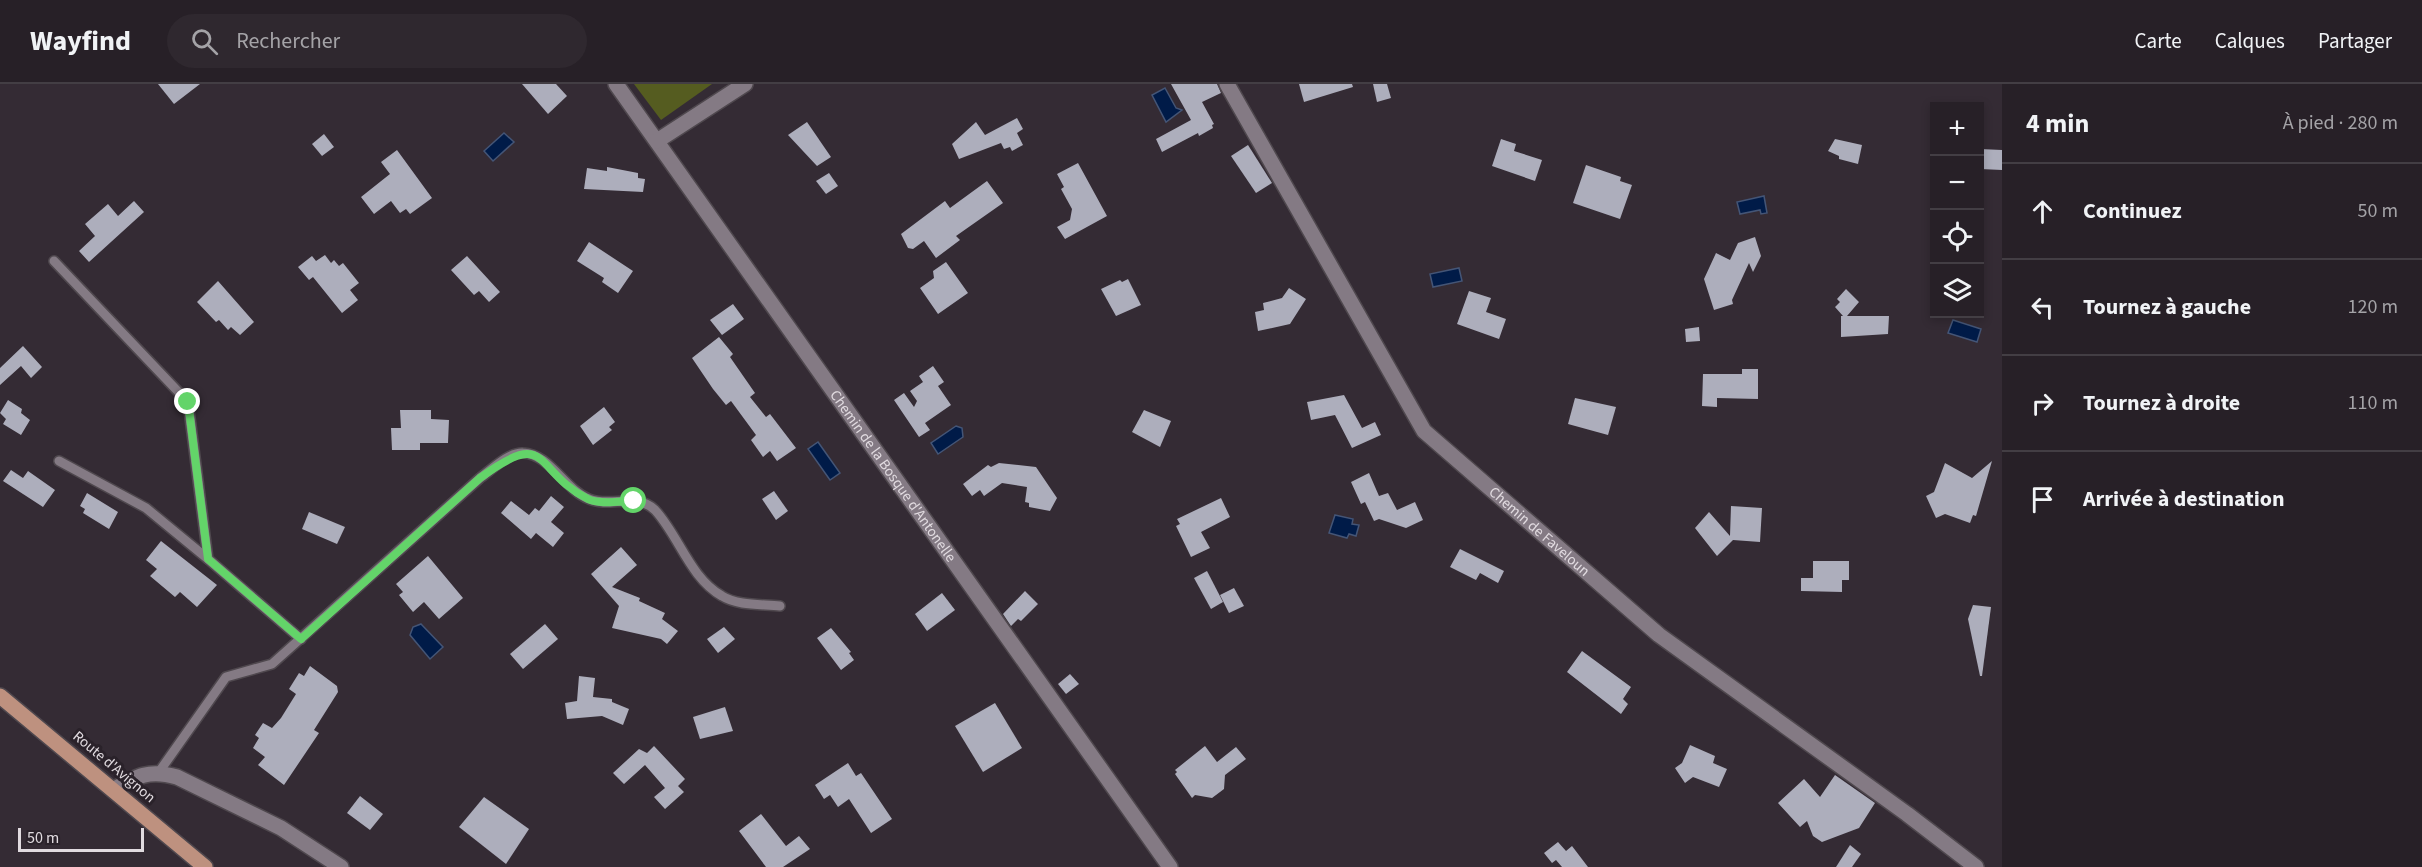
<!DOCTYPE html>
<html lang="fr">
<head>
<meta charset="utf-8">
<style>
  body { margin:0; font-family:"Source Sans 3",sans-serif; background:#2f282f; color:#f1f3f6 }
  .controls { position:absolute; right:18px; top:18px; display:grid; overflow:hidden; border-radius:0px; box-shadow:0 3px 9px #0003 }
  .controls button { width:54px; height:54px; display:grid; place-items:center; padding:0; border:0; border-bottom:2px solid #433e44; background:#272027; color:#f1f3f6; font:30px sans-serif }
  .scale { position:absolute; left:18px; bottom:15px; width:126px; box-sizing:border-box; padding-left:6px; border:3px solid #e1dbe0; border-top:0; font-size:16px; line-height:21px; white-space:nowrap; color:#e1dbe0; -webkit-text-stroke:4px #2a222a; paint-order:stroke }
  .stop { position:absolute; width:18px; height:18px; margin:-14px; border:4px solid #63d469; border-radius:50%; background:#fff }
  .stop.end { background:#63d469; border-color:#fff; box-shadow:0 2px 6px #0008 }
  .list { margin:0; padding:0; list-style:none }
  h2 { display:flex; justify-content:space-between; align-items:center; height:78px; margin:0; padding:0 24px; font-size:26px }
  h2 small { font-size:20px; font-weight:400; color:#a4a3a7 }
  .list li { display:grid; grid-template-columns:39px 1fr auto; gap:18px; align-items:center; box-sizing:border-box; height:96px; padding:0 24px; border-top:2px solid #433e44 }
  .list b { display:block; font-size:22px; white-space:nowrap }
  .list em { font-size:20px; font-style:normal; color:#a4a3a7 }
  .icon { flex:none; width:33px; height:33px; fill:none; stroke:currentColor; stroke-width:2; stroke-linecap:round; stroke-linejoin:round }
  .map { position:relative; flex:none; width:2002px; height:783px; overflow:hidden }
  header { display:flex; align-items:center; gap:36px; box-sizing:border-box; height:84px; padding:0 30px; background:#272027; border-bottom:2px solid #433e44 }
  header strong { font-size:28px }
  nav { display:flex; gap:33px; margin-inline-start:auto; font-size:21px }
  .search { width:420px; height:54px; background:#2f282f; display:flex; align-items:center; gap:15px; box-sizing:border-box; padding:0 21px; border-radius:33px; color:#a4a3a7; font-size:22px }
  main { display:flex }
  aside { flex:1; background:#272027 }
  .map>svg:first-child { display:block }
  .green { fill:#555c20 }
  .water { fill:#001b48; stroke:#445576; stroke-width:1.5 }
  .building { fill:#adaebc }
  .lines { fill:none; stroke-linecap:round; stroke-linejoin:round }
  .service-casing { stroke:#4f484e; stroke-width:12 }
  .minor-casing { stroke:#4f484e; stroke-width:18 }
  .primary-casing { stroke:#4f484e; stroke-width:18 }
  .service { stroke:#847a84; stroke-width:9 }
  .minor { stroke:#847a84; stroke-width:15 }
  .primary { stroke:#be917f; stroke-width:15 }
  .route { stroke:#63d469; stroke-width:8 }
  .labels { text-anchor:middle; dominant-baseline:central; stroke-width:6; stroke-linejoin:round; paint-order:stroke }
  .street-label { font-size:15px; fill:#e1dbe0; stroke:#2a222a }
</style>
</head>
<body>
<header>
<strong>Wayfind</strong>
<div class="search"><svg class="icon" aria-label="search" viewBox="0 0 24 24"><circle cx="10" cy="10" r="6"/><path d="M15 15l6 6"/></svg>Rechercher</div>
<nav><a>Carte</a><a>Calques</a><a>Partager</a></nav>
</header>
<main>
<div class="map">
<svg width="2002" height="783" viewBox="0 0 2002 783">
  <rect width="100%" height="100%" fill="#342b34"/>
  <polygon class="green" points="634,0 712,0 661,36"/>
  <g class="water">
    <polygon points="1165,4 1176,24 1182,26 1166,38 1152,11"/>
    <polygon points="504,49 514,58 493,77 484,67"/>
    <polygon points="1764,112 1767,129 1761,130 1760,126 1740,130 1737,118"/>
    <polygon points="1459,184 1462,197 1433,203 1430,190"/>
    <polygon points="1953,236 1981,245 1977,258 1948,249"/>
    <polygon points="956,342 962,344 963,353 938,370 931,359"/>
    <polygon points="818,358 840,389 830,396 808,365"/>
    <polygon points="1335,431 1353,435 1352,440 1359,441 1356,452 1349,450 1347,454 1329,449"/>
    <polygon points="421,540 443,563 430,575 410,551 413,543"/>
  </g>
  <g class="building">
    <polygon points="158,0 200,0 174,20"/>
    <polygon points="522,0 556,0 567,12 548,30"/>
    <polygon points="1171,0 1217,0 1221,9 1202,18 1214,40 1212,41 1213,44 1199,52 1198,49 1162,68 1156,55 1191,36"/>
    <polygon points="1299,0 1352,0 1353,3 1304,18"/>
    <polygon points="1373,0 1387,0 1391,14 1377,18"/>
    <polygon points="1017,34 1023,45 1017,49 1023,61 1012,67 1010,63 1004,65 1001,59 959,75 952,60 976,38 985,51"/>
    <polygon points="807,38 831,73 817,82 788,51"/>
    <polygon points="324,50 334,63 322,72 312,60"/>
    <polygon points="1501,55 1516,60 1514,67 1542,76 1535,97 1492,82"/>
    <polygon points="1835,55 1862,61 1858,80 1839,75 1839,72 1828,67"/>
    <polygon points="1248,61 1272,99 1256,109 1231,72"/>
    <polygon points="1980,65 2002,66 2002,86 1980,85"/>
    <polygon points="397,66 432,114 410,130 406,125 400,129 391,117 374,130 361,113 390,90 381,78"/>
    <polygon points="1078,79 1107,132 1065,155 1057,143 1070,136 1072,125 1061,105 1064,103 1057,90"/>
    <polygon points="1586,81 1621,93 1620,97 1632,101 1620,135 1573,119"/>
    <polygon points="607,83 638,89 638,94 645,95 643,108 584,105 587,84 607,87"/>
    <polygon points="829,89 838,102 826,110 816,97"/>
    <polygon points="987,97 1003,119 956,152 960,156 936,174 924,157 913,165 908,164 901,150 945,117 950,124"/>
    <polygon points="134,117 144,128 89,178 79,167 95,152 85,140 108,120 118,132"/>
    <polygon points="1755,153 1761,172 1753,188 1749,179 1732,216 1733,220 1714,226 1704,195 1716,169 1730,176 1738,159"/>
    <polygon points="589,158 633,187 618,209 602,198 604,194 577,177"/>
    <polygon points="325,171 331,179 334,176 339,182 343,179 359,199 350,206 358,216 342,229 313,193 309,196 298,183 312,172 316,177"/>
    <polygon points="467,172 500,208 489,218 479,207 474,211 451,186"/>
    <polygon points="946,178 968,209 938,230 920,204 934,194 933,187"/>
    <polygon points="1128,195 1141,221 1116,232 1101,205 1120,196 1122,198"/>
    <polygon points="218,197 254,238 240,251 231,243 228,246 219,236 216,238 197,218"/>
    <polygon points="1289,204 1306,215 1290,240 1258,247 1255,228 1264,226 1263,219 1282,214"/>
    <polygon points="1846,205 1859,218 1847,232 1889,232 1888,250 1841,253 1841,232 1843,232 1835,223 1840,218 1837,215"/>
    <polygon points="1469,207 1491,214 1486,228 1506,235 1499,255 1457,240"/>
    <polygon points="733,220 744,235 722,251 710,236"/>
    <polygon points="1699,243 1700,257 1686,258 1685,245"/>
    <polygon points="719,253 733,270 730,273 755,309 750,313 766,333 770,330 796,364 777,377 770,367 763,373 751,356 756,351 731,317 726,321 713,305 692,274"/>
    <polygon points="23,262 42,283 31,294 21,282 0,301 0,284"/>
    <polygon points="933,282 944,298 938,302 951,321 925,339 930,346 919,353 894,316 904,309 914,323 917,317 910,307 923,298 919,292"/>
    <polygon points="1742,285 1758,285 1758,315 1717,314 1717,323 1702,322 1703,290 1742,290"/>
    <polygon points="1344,311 1362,344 1375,338 1381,351 1352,364 1335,331 1311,336 1307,318"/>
    <polygon points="1575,314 1616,323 1608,351 1568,340"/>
    <polygon points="8,316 22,325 21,329 30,336 21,351 3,340 6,335 0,329"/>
    <polygon points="604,323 615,338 609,343 612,346 593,361 580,342"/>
    <polygon points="400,326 431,326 431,335 449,336 448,359 420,359 420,366 392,366 391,344 401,344"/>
    <polygon points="1144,326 1171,337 1160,363 1132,348"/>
    <polygon points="1992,377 1976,432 1973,431 1970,439 1945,430 1936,434 1926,412 1934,408 1945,379 1972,394"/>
    <polygon points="999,379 1036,383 1057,414 1050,427 1029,423 1029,419 1025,418 1027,403 1002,399 984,412 980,406 972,412 963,400 988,381 991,383"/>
    <polygon points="11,386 23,394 28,387 55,406 43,423 3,397"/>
    <polygon points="1369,389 1379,412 1388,409 1397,426 1415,418 1423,436 1406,444 1379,435 1374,437 1365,418 1361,420 1351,398"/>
    <polygon points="774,407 788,427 776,436 762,415"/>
    <polygon points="87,409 118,428 109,445 83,429 85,425 80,422"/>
    <polygon points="551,412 564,423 551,438 564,449 553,463 536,449 531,455 501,429 511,417 529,431 535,424 539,427"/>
    <polygon points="1221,414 1230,433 1201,448 1210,464 1191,473 1176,442 1180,440 1177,435"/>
    <polygon points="1731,422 1762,424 1760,458 1733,456 1717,472 1695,444 1709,428 1730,452"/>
    <polygon points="309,428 345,443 337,460 302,445"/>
    <polygon points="161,457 217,501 197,523 180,508 175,513 150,492 157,485 146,476"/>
    <polygon points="621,463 637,481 612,503 640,514 639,517 665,529 662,535 678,547 667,560 661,555 612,544 619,522 591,490"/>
    <polygon points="1460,465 1504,487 1498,499 1480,489 1476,496 1450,483"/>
    <polygon points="428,472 463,514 439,535 424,518 413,528 399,511 403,508 396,500"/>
    <polygon points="1813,477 1849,477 1849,496 1842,496 1842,508 1801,507 1801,494 1813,494"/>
    <polygon points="1207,487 1223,518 1211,525 1194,494"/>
    <polygon points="1234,504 1244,522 1229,529 1220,511"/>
    <polygon points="1025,507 1038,520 1021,537 1018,535 1011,542 1003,530"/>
    <polygon points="942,509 955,526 927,547 915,530"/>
    <polygon points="1973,521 1991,523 1982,592 1980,592 1968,535"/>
    <polygon points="545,540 558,555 523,585 510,570"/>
    <polygon points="724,543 735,555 718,569 707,555"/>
    <polygon points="831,544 851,568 849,569 854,576 841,586 817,554"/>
    <polygon points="1582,567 1631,603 1623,615 1628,620 1621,630 1567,588"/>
    <polygon points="310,582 337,602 338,608 314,646 319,649 284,701 258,681 265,673 253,664 259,654 255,651 263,639 272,644 281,634 296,610 289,605 299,589 304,592"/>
    <polygon points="1070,590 1079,600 1066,610 1058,600"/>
    <polygon points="579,592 595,594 593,613 612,615 612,618 629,625 623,641 602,632 567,635 565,619 577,617"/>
    <polygon points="995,619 1022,664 983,688 955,642"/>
    <polygon points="725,623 733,647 700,655 693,633"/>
    <polygon points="1690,661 1715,672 1713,679 1727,685 1719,703 1693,693 1685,699 1675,684 1682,679"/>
    <polygon points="654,662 685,695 678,702 684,708 665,725 654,713 665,704 645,681 624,700 613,689 639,665 647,669"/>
    <polygon points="1205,662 1217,678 1236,663 1246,675 1225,691 1224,705 1212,714 1195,711 1192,714 1175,690 1177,688 1175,686"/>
    <polygon points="848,679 856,692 861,689 892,735 871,749 849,715 838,723 830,711 824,715 815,701"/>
    <polygon points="1835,691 1875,719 1859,744 1822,758 1813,752 1807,737 1800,743 1778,719 1804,695 1820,713"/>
    <polygon points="360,712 383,730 370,746 347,729"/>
    <polygon points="484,713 529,745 506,780 459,743"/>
    <polygon points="761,730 786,762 799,752 810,765 783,783 766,783 739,747"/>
    <polygon points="1558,758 1566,767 1572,762 1588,783 1562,783 1556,776 1552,779 1544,769"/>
    <polygon points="1850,761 1861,770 1852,783 1836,783"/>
  </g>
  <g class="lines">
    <defs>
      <g id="service">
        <polyline points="54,177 188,318 208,475 301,555"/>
        <polyline points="59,377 146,424 208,475"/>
        <path d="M159 688 226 593 272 580 480 394C491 386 509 368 523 369 550 370 564 405 589 415 609 424 637 408 655 426 679 452 690 494 722 512 738 522 762 520 780 522"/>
      </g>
      <g id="minor">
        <path id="s1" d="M616 0 1170 783"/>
        <path id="s2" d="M1227 0 1424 347 1659 551 1907 730 1976 783"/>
        <polyline points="657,57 745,0"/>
        <path d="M113 706C137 692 149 685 177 693L281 744 341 783"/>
      </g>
      <polyline id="primary" points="0,612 205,783"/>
    </defs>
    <use href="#service" class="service-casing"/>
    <use href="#minor" class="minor-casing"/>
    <use href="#primary" class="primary-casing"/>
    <use href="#service" class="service"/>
    <use href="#minor" class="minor"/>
    <use href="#primary" class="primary"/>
  </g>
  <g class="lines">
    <path class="route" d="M188 318 208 475 301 555 480 394C550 342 533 387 588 415 600 421 621 417 634 417"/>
  </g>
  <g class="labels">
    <g class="street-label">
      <text stroke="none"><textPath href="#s1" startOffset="480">Chemin de la Bosque d'Antonelle</textPath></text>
      <text stroke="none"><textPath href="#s2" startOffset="552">Chemin de Faveloun</textPath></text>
      <text transform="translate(114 683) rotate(40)">Route d'Avignon</text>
    </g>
  </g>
</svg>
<div class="controls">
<button>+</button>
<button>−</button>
<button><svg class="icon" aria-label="locate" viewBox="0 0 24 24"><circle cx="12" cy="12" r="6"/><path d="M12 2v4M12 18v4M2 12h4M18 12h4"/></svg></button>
<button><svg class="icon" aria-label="layers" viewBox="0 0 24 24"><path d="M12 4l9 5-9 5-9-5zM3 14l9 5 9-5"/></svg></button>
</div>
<div class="scale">50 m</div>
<div class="stop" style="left:634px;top:417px"></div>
<div class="stop end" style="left:188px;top:318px"></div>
</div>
<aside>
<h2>4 min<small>À pied · 280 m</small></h2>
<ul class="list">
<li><svg class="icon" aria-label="ahead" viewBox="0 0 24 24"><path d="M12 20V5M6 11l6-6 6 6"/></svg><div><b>Continuez</b></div><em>50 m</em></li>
<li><svg class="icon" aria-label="left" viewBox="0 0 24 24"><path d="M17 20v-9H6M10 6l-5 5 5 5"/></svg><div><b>Tournez à gauche</b></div><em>120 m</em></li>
<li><svg class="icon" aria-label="right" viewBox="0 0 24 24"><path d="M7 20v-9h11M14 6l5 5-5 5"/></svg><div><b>Tournez à droite</b></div><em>110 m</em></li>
<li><svg class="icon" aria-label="arrive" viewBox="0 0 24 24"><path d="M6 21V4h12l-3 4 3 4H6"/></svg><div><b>Arrivée à destination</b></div></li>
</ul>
</aside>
</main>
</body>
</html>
